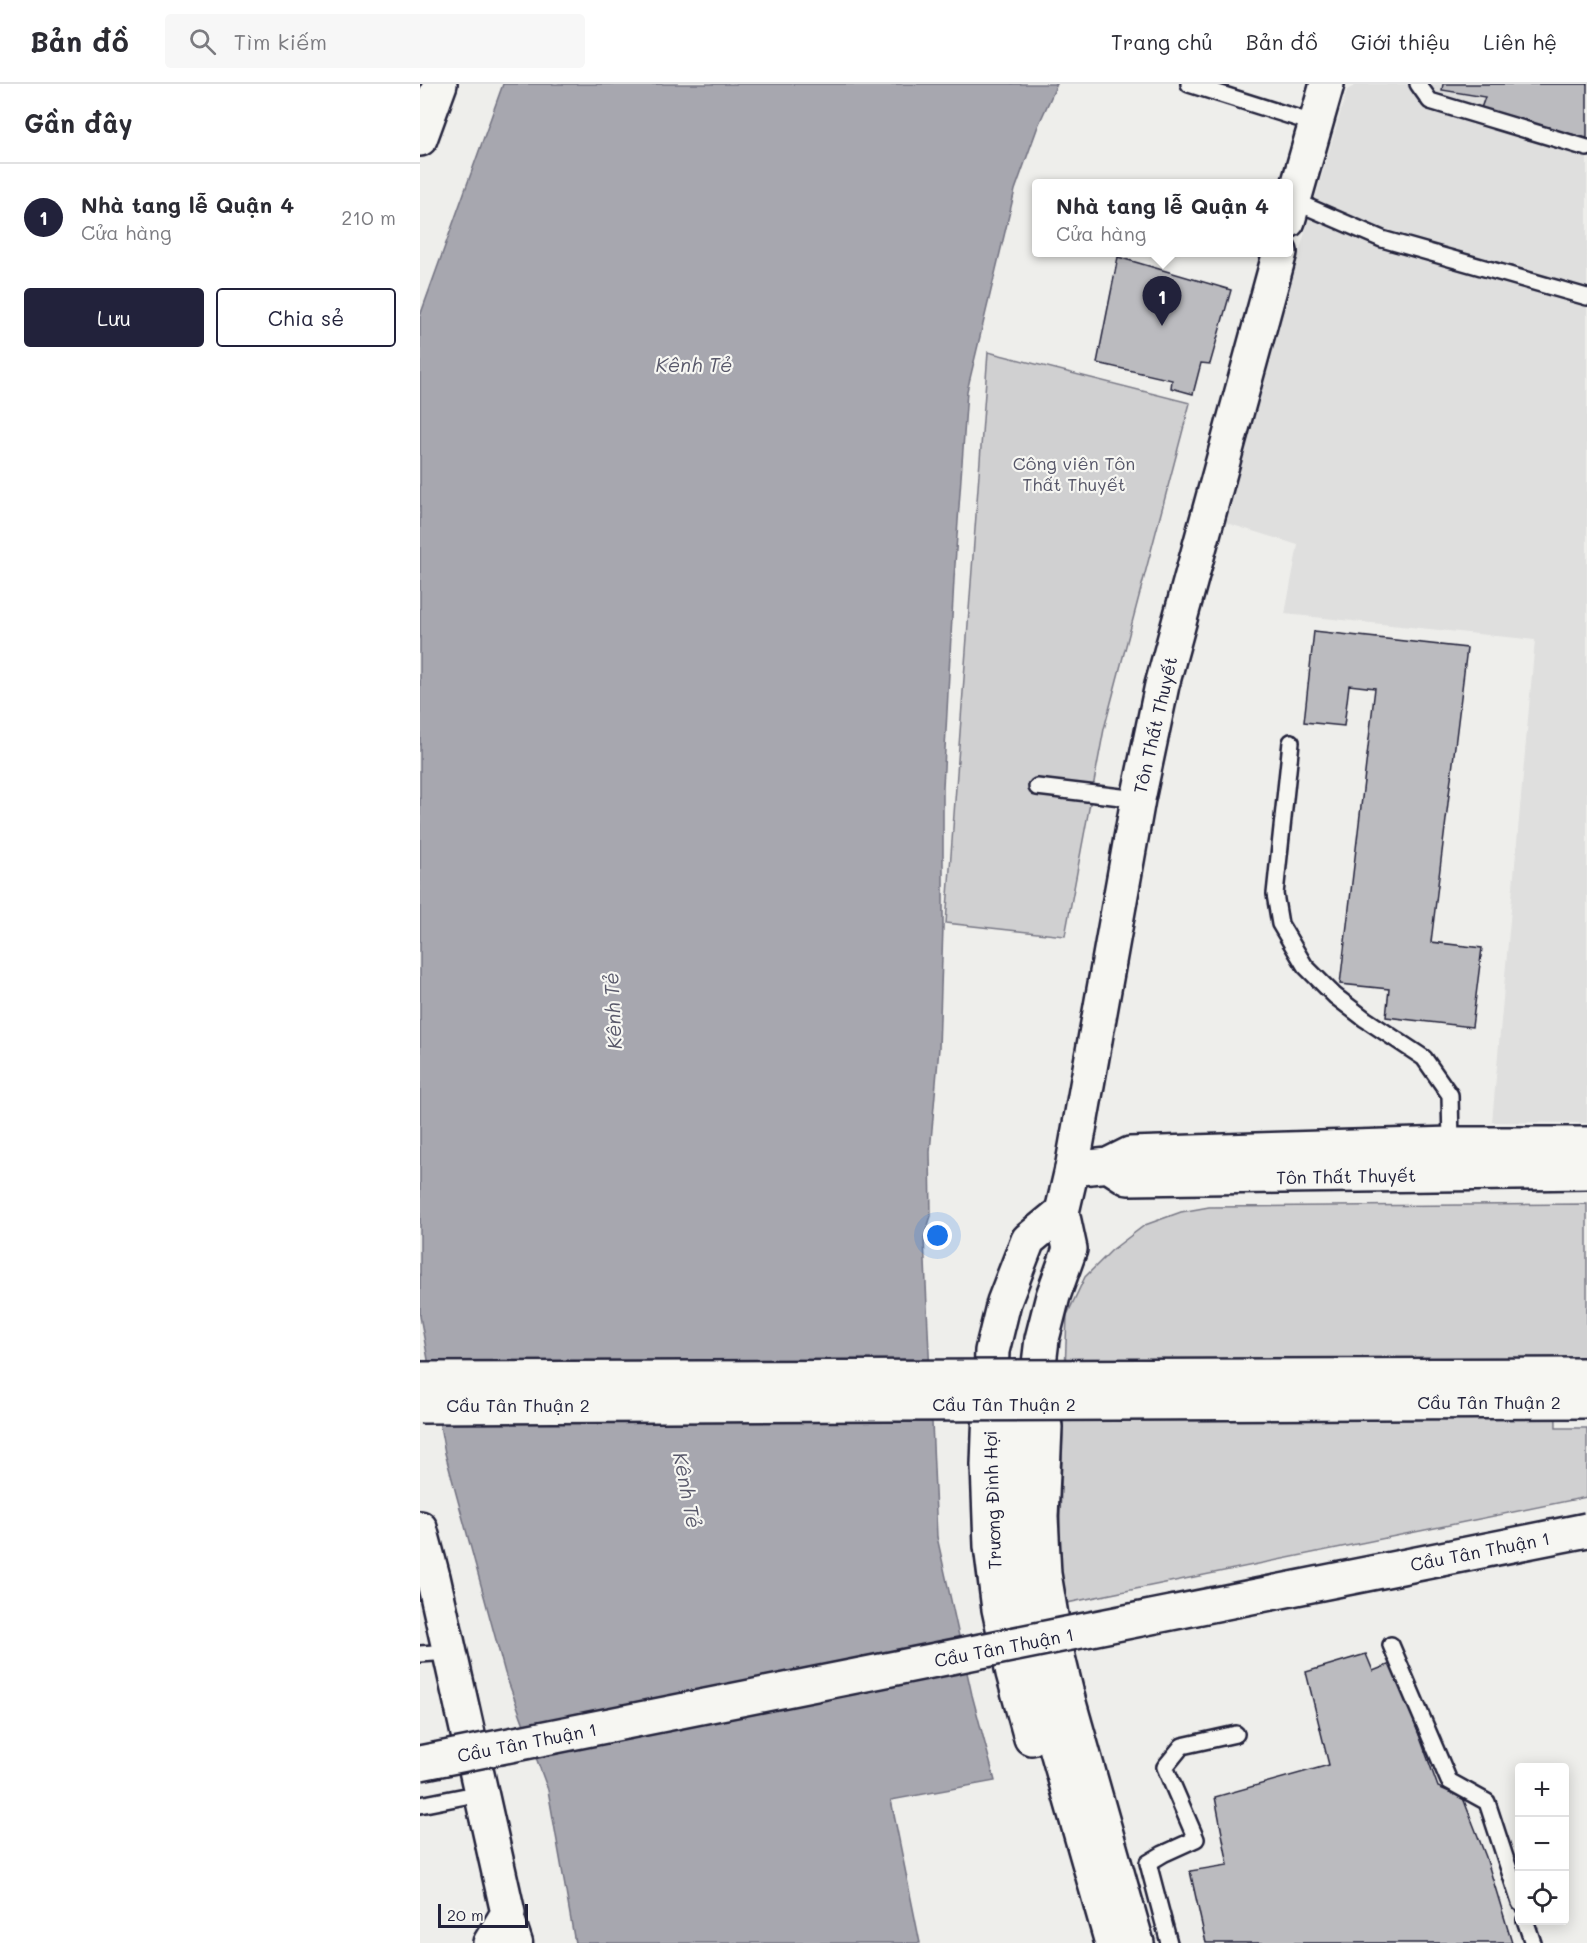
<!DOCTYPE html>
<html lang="vi">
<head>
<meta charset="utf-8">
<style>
  body { margin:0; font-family:Mali,sans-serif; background:#f7f7f7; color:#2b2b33 }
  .controls { position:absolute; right:18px; bottom:18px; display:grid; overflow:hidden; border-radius:6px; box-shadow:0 3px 15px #0003 }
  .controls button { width:54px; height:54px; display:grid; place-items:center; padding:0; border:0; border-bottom:2px solid #e1e1e2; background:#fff; color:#2b2b33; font:30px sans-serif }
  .scale { position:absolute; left:18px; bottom:15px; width:90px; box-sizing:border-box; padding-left:6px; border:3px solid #22223b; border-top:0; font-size:16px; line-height:21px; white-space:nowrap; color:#22223b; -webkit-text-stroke:4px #f6f6f2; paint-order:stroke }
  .you { position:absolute; left:518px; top:1152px; width:21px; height:21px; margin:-15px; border:4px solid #fff; border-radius:50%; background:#1a73e8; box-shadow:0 0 0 9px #1a73e833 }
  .badge { display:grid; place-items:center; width:39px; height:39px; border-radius:50%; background:#22223b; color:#fff; font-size:20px; font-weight:700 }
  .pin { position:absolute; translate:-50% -50px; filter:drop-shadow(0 2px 3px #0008) }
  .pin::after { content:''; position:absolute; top:32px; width:21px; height:18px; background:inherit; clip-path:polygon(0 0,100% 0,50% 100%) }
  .popup { position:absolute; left:612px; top:95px; width:261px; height:78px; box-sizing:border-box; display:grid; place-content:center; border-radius:6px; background:#fff; filter:drop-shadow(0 2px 4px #0005); font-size:20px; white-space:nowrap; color:#7c7c81 }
  .popup b { font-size:22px; color:#2b2b33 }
  .popup::after { content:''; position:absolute; left:50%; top:100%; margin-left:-12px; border:12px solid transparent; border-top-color:#fff }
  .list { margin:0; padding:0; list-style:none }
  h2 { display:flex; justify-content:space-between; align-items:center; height:78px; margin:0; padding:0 24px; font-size:26px }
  h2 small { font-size:20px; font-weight:400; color:#7c7c81 }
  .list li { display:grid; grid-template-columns:39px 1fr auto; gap:18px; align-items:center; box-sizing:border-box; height:108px; padding:0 24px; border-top:2px solid #e1e1e2 }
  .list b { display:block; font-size:22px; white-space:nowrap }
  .list p { margin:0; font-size:20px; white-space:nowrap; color:#7c7c81 }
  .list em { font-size:20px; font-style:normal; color:#7c7c81 }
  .actions { display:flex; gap:12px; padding:18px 24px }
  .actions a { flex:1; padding:14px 0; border:2px solid #22223b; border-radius:6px; text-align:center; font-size:21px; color:#22223b }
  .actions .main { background:#22223b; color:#fff }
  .icon { flex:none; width:33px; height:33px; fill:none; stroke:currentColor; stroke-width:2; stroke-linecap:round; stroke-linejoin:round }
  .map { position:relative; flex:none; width:1167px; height:1859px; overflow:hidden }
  header { display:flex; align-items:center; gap:36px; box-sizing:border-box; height:84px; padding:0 30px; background:#fff; border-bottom:2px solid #e1e1e2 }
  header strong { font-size:28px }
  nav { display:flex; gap:33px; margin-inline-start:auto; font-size:21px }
  .search { width:420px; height:54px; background:#f7f7f7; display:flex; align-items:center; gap:15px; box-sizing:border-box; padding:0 21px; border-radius:6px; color:#7c7c81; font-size:22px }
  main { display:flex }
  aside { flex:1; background:#fff }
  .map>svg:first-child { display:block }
  .built { fill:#dfdfde }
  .green { fill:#d0d0d1; stroke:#797986; stroke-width:1.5 }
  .water { fill:#a7a7af; stroke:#727281; stroke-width:1.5 }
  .building { fill:#bbbbbf; stroke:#22223b; stroke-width:1.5 }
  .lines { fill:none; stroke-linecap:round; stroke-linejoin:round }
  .lane-casing { stroke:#22223b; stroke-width:20 }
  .street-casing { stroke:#22223b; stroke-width:33 }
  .secondary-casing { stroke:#22223b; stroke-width:38 }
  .lane { stroke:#f6f6f2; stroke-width:15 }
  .street { stroke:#f6f6f2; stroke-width:28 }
  .secondary { stroke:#f6f6f2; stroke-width:33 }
  .primary-bridge-casing { stroke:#22223b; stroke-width:38; stroke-linecap:butt }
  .primary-bridge { stroke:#f6f6f2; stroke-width:33 }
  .labels { text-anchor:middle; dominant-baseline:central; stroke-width:4.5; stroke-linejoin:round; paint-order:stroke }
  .park-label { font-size:18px; fill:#565668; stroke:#f6f6f2 }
  .street-label { font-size:18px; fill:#22223b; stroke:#f6f6f2 }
  .water-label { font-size:20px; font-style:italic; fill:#575769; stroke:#f6f6f2 }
</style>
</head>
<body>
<header>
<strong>Bản đồ</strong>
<div class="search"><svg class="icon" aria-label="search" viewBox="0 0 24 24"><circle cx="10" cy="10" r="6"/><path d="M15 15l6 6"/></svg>Tìm kiếm</div>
<nav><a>Trang chủ</a><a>Bản đồ</a><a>Giới thiệu</a><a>Liên hệ</a></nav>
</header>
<main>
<aside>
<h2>Gần đây<small></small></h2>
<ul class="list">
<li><span class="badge">1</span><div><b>Nhà tang lễ Quận 4</b><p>Cửa hàng</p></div><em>210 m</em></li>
</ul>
<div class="actions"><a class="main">Lưu</a><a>Chia sẻ</a></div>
</aside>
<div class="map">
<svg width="1167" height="1859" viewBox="0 0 1167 1859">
  <rect width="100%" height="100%" fill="#eeeeeb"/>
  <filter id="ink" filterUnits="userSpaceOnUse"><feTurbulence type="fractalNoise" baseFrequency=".0167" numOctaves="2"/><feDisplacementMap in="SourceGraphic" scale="12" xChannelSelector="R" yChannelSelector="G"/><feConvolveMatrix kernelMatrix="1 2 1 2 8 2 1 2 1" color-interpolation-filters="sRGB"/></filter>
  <g filter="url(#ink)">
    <polygon class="built" points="938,0 1167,0 1167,1039 1072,1038 1115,556 865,530 878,461 800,437 927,6"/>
    <g class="green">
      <polygon points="568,268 770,319 684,645 645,852 526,839"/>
      <polygon points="1167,1120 1167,1278 1135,1278 1136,1344 1167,1344 1167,1413 637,1521 647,1231 665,1193 692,1166 725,1141 761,1128 789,1123"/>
    </g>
    <polygon class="water" points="83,0 637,0 618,42 595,106 547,307 534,495 523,703 523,843 519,964 510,1068 511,1132 504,1154 517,1453 552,1611 575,1697 471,1716 500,1859 155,1859 128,1706 85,1589 25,1369 0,1232 0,232"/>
    <g class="building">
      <polygon points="1023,0 1167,0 1167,54 1060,27 1065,13 1022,6"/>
      <polygon points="698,173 811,206 790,280 781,279 773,310 751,304 752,296 677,279"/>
      <polygon points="894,547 1047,564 1011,858 1062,864 1052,943 966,933 969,905 920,900 955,604 929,601 924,642 884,638"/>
      <polygon points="946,1570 953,1587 973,1579 1018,1703 1043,1714 1066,1773 1092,1859 786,1859 770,1787 808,1781 795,1713 909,1681 886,1588"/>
    </g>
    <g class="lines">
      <defs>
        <g id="lane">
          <polyline points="769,0 896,40"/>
          <polyline points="998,0 1010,17 1167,64"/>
          <polyline points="874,117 962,155 1167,213"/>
          <polyline points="871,658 855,810 860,840 885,882 915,912 945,935 1004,974 1030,1011 1031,1060"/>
          <polyline points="617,703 718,715"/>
          <polyline points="971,1561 1029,1697 1067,1718 1100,1819"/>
          <polyline points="0,1570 29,1568"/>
          <polyline points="0,1721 61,1709"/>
          <polyline points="1105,1836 1113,1859"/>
          <polyline points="749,1859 728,1779 743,1770 776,1755 745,1683 762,1662 816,1650"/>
        </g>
        <polyline id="street" points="88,1829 98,1859"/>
        <g id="secondary">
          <polyline points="0,55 20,0"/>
          <polyline points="868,137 907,0"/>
          <polyline points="688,1081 708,1094 1167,1088"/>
          <polyline points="652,1085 688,1081 710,1070 1031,1060 1167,1060"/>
          <polyline points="615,1314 625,1343 621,1433 624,1490 638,1573 649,1619 717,1859"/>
          <polyline points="0,1444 13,1493 88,1829 70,1859"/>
          <polyline points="611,1654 593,1589 579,1525 571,1462 568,1381 572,1267 584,1218 608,1156 642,1128"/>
          <polyline points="692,1859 630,1642 607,1534 599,1468 597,1386 599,1343 615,1314 622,1255 633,1212 650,1165 642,1128 652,1085 718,715 742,601 860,168"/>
        </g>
      </defs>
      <use href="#lane" class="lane-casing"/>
      <use href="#street" class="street-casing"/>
      <use href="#secondary" class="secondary-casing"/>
      <use href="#lane" class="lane"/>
      <use href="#street" class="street"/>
      <use href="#secondary" class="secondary"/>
      <defs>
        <g id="primary-bridge">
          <polyline points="0,1295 1167,1291"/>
          <polyline points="0,1322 1167,1317"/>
          <polyline points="0,1679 1167,1446"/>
        </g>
      </defs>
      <use href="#primary-bridge" class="primary-bridge-casing"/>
      <use href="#primary-bridge" class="primary-bridge"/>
    </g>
  </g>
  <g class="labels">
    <g class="park-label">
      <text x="654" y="379">Công viên Tôn<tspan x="654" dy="21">Thất Thuyết</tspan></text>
    </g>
    <g class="street-label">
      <text transform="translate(735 641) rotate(-77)">Tôn Thất Thuyết</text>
      <text transform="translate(926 1092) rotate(-1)">Tôn Thất Thuyết</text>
      <text x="1069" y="1318">Cầu Tân Thuận 2</text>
      <text x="584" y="1320">Cầu Tân Thuận 2</text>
      <text x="98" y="1321">Cầu Tân Thuận 2</text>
      <text transform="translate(572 1416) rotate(-92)">Trương Đình Hợi</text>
      <text transform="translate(1060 1467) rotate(-11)">Cầu Tân Thuận 1</text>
      <text transform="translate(584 1563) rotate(-11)">Cầu Tân Thuận 1</text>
      <text transform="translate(107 1658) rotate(-11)">Cầu Tân Thuận 1</text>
    </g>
    <g class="water-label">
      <text x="274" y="280">Kênh Tẻ</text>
      <text transform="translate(192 927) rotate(-93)">Kênh Tẻ</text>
      <text transform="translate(268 1406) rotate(79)">Kênh Tẻ</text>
    </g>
  </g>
</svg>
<div class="controls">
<button>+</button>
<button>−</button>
<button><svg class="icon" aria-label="locate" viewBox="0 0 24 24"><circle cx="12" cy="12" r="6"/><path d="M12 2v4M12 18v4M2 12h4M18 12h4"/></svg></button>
</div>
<div class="scale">20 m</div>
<div class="you"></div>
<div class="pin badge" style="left:742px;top:242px">1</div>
<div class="popup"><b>Nhà tang lễ Quận 4</b>Cửa hàng</div>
</div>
</main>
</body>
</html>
